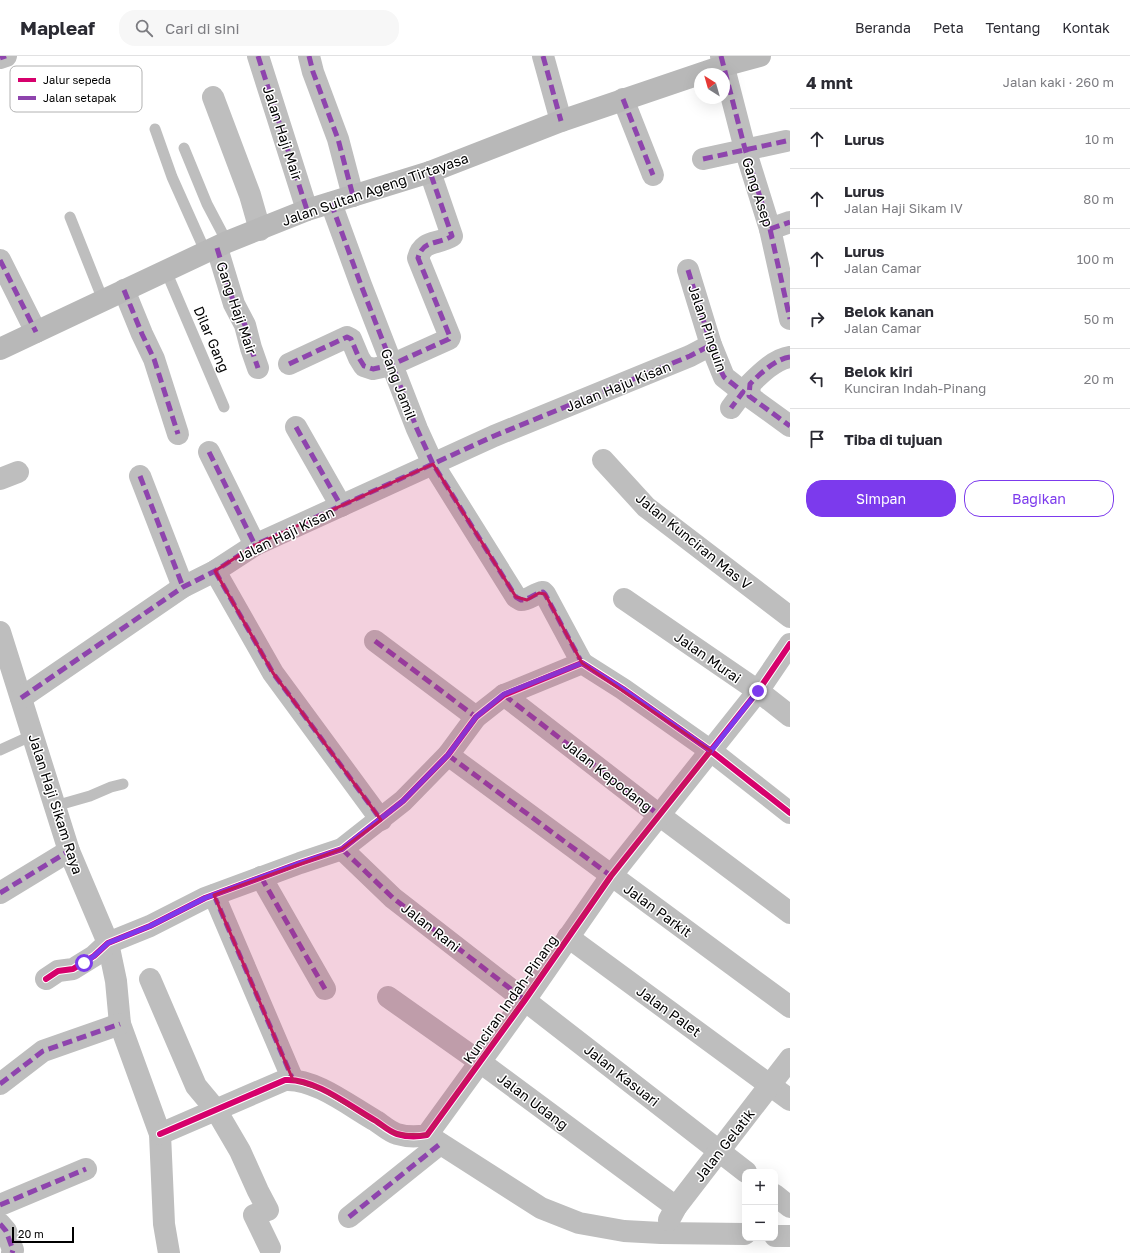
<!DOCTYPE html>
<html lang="id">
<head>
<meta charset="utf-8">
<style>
  body { margin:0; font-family:"Golos Text",sans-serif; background:#f7f7f7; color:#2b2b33 }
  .controls { position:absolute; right:12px; bottom:12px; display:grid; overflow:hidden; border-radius:8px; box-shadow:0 4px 16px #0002 }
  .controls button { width:36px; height:36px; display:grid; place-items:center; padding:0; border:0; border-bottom:1px solid #e1e1e2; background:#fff; color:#2b2b33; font:20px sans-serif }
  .compass { position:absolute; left:694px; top:12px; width:36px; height:36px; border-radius:50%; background:#fff; box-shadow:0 4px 16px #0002; rotate:323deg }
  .scale { position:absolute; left:12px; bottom:10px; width:62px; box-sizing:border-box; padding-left:4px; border:2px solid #000; border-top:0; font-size:11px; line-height:14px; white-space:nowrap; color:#000; -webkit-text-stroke:3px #fff; paint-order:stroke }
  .stop { position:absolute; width:12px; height:12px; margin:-9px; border:3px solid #7c3aed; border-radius:50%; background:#fff }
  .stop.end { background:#7c3aed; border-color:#fff; box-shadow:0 1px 4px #0008 }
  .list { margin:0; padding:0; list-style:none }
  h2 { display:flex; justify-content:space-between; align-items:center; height:52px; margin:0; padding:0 16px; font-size:17px }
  h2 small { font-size:13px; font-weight:400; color:#7c7c81 }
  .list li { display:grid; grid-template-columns:26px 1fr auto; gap:12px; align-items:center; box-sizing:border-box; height:60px; padding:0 16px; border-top:1px solid #e1e1e2 }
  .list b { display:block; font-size:15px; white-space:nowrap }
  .list p { margin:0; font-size:13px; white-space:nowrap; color:#7c7c81 }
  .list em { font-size:13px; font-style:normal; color:#7c7c81 }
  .actions { display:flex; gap:8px; padding:12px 16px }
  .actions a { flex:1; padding:9px 0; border:1px solid #7c3aed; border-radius:16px; text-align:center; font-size:14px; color:#7c3aed }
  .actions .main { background:#7c3aed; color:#fff }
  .icon { flex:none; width:22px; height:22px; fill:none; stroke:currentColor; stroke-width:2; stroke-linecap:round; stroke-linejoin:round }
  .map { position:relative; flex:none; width:790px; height:1197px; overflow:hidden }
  header { display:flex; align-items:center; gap:24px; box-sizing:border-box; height:56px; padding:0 20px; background:#fff; border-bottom:1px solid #e1e1e2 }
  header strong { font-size:19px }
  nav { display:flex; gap:22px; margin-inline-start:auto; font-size:14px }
  .search { width:280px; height:36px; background:#f7f7f7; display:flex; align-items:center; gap:10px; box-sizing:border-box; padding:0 14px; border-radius:16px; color:#7c7c81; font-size:15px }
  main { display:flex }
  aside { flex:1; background:#fff }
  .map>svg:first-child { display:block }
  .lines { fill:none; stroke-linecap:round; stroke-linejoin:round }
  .lane { stroke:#bebebe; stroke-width:11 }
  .street { stroke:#bebebe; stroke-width:22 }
  .secondary { stroke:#b8b8b8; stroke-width:22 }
  .quiet { stroke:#8e44ad; stroke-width:5; stroke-dasharray:10 5; stroke-linecap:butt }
  .cycleway-casing { stroke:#fff; stroke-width:8 }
  .cycleway { stroke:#d6006c; stroke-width:6 }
  .route { stroke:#7c3aed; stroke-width:5 }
  .marked { fill:#c2185b; fill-opacity:0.2; stroke:#c2185b; stroke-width:3; stroke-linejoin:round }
  .labels { text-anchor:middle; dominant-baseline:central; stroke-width:3; stroke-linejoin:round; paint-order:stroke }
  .street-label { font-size:14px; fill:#000; stroke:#fff }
  .key { fill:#fff; stroke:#b2b2b2; stroke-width:1 }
  .key-label { font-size:11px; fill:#000 }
</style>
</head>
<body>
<header>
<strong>Mapleaf</strong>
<div class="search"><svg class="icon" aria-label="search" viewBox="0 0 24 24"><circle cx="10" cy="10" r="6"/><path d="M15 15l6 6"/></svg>Cari di sini</div>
<nav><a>Beranda</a><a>Peta</a><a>Tentang</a><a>Kontak</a></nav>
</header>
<main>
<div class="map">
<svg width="790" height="1197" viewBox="0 0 790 1197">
  <rect width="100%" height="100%" fill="#fff"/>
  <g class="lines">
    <g class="lane">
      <polyline points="155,73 172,121 206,197"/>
      <polyline points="184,92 207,148 227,186"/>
      <polyline points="70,161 103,244"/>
      <polyline points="166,215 224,351"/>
      <polyline points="0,694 33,679"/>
      <polyline points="55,750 90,740 111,731 123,728"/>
    </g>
    <g class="street">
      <polyline points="258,0 307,154"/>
      <polyline points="309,0 313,16 338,83 353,140"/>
      <polyline points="543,0 561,65"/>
      <polyline points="721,0 745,93 770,173 790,263"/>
      <polyline points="0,2 6,0"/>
      <polyline points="213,41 250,139 260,174"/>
      <polyline points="623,43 653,119"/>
      <polyline points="703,103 786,85"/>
      <path d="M331 147 361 229 417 373 433 408 516 541 521 544C529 544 535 537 543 536L545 538 582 607"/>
      <polyline points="770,173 790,166"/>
      <polyline points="217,192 234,248 245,269 251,292 258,312"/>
      <polyline points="0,204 36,276"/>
      <polyline points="688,214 711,289 724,321 743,336 790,370"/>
      <polyline points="124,234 142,278 154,303 178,378"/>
      <path d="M289 308 347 281 351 283 359 302 364 310 373 313 391 309 449 283 450 281 418 202C423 183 438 189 452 180L430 116"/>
      <path d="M749 340 750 328C760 318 775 303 790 301"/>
      <polyline points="731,352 743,336"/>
      <polyline points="296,371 341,450"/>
      <polyline points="209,396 255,489"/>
      <polyline points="603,404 646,451 790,561"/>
      <polyline points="140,420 183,531"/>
      <polyline points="0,423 18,416"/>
      <polyline points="215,515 273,617 381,764"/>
      <polyline points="624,543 758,635 790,660"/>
      <polyline points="0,576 69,795 108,887 116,925 120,968 160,1078 164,1168 169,1197"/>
      <polyline points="375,585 476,661"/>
      <polyline points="504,639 659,759 790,857"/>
      <polyline points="21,642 183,531 215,515 255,489 494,380 690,300 711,289"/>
      <polyline points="448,699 790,951"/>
      <polyline points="342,793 393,842 746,1116"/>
      <polyline points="261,821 325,933"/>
      <polyline points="0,837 69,795"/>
      <polyline points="214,839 293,1024"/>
      <polyline points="568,881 790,1044"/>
      <polyline points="46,923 58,915 73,913 94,900 108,887 150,870 205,842 300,807 342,793 403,745 448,699 476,661 504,639 582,607 623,633 711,695 790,757"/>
      <polyline points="150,923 196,1030 216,1054 240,1095 258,1135 268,1154 254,1159 270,1192"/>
      <polyline points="388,941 480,1006 676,1151"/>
      <polyline points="0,1028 43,995 120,968"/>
      <path d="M160 1078 285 1024C315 1022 351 1051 376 1065 382 1069 390 1076 397 1078 407 1081 417 1081 427 1079L525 944 611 820 758 635 790 588"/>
      <polyline points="427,1079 541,1152 579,1167 624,1175 661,1177 745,1178"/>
      <polyline points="775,1139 790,1151"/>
      <polyline points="0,1149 86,1113"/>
      <polyline points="349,1161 440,1088"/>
      <polyline points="669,1164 676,1151 790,1003"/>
      <polyline points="0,1168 6,1175 13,1194 12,1197"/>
      <polyline points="775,1180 790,1180"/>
    </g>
    <polyline class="secondary" points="0,293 227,186 307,154 430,116 561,65 723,10 760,0"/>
    <g class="quiet">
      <polyline points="258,0 307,154"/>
      <polyline points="309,0 313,16 338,83 353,140"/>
      <polyline points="543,0 561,65"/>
      <polyline points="721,0 745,93 770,173 790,263"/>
      <polyline points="0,2 6,0"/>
      <polyline points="623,43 653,119"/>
      <polyline points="703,103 786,85"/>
      <path d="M331 147 361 229 417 373 433 408 516 541 521 544C529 544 535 537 543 536L545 538 582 607"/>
      <polyline points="770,173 790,166"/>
      <polyline points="217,192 234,248 245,269 251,292 258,312"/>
      <polyline points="0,204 36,276"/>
      <polyline points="688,214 711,289 720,313 724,321 743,336 731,352"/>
      <polyline points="124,234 142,278 154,303 178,378"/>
      <path d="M790 301C775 303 760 318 750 328L749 340 790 370"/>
      <path d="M289 308 347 281 351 283 359 302 364 310 373 313 391 309 449 283 450 281 418 202C423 183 438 189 452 180L430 116"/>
      <polyline points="296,371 341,450"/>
      <polyline points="209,396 255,489"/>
      <polyline points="140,420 183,531"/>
      <polyline points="215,515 273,617 381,764"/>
      <polyline points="375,585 476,661"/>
      <polyline points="504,639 659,759"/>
      <polyline points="21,642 183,531 215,515 255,489 494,380 690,300 711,289"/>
      <polyline points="448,699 611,820"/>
      <polyline points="342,793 393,842 525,944"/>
      <polyline points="261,821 325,933"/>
      <polyline points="0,837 69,795"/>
      <polyline points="214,839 293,1024"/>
      <polyline points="0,1028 43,995 120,968"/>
      <polyline points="0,1149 86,1113"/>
      <polyline points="349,1161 440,1088"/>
      <polyline points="0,1168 6,1175 13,1194 12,1197"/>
    </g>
    <defs>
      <g id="cycleway">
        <polyline points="46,923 58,915 73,913 94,900 108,887 150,870 205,842 300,807 342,793 403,745 448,699 476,661 504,639 582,607 623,633 711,695 790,757"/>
        <path d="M160 1078 285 1024C315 1022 351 1051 376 1065 382 1069 390 1076 397 1078 407 1081 417 1081 427 1079L525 944 611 820 758 635 790 588"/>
      </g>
    </defs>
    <use href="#cycleway" class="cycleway-casing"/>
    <use href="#cycleway" class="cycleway"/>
  </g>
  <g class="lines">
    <polyline class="route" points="84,907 94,900 108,887 150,870 205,842 300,807 342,793 403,745 448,699 476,661 504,638 582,607 623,633 711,695 758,635"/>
  </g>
  <path class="marked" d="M433 408 516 541 527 544 539 537 545 538 582 607 711 695 611 820 427 1079 396 1078 321 1033 293 1024 214 839 342 793 381 764 273 617 215 515 255 489Z"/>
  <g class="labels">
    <g class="street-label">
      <text transform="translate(283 77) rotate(72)">Jalan Haji Mair</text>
      <text transform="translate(375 133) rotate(-19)">Jalan Sultan Ageng Tirtayasa</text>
      <text transform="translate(758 136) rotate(72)">Gang Asep</text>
      <text transform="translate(237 252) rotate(71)">Gang Haji Mair</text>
      <text transform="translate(708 272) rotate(71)">Jalan Pinguin</text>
      <text transform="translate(212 283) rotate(67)">Dilar Gang</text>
      <text transform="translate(399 328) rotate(69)">Gang Jamil</text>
      <text transform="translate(618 330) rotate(-22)">Jalan Haju Kisan</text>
      <text transform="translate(285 478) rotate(-26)">Jalan Haji Kisan</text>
      <text transform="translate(694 485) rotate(39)">Jalan Kunciran Mas V</text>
      <text transform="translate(708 601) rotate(35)">Jalan Murai</text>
      <text transform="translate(608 719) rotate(38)">Jalan Kepodang</text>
      <text transform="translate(56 748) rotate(72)">Jalan Haji Sikam Raya</text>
      <text transform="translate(658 854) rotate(36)">Jalan Parkit</text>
      <text transform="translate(431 871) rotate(38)">Jalan Rani</text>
      <text transform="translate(510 943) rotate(-55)">Kunciran Indah-Pinang</text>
      <text transform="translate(669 955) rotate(36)">Jalan Palet</text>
      <text transform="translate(622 1019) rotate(38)">Jalan Kasuari</text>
      <text transform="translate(533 1045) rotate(37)">Jalan Udang</text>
      <text transform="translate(724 1089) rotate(-52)">Jalan Gelatik</text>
    </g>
  </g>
  <rect x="10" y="10" width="132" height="46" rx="6" class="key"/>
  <rect x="18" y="22" width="18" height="4" fill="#d6006c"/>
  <rect x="18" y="40" width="18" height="4" fill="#8e44ad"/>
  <g class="key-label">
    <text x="43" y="28">Jalur sepeda</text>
    <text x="43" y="46">Jalan setapak</text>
  </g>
</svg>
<div class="controls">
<button>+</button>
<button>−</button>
</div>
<svg class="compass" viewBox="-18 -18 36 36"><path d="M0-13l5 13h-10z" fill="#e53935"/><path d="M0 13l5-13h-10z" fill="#7c7c81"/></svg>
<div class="scale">20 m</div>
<div class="stop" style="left:84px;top:907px"></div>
<div class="stop end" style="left:758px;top:635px"></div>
</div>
<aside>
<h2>4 mnt<small>Jalan kaki · 260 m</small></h2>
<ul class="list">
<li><svg class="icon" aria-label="ahead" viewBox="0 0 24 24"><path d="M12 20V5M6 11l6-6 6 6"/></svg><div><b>Lurus</b></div><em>10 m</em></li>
<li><svg class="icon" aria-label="ahead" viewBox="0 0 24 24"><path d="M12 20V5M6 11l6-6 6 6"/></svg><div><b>Lurus</b><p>Jalan Haji Sikam IV</p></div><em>80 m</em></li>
<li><svg class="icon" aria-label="ahead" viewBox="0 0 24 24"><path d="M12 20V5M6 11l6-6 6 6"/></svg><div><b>Lurus</b><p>Jalan Camar</p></div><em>100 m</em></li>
<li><svg class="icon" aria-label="right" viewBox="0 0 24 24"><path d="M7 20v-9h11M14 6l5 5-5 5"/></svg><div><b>Belok kanan</b><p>Jalan Camar</p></div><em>50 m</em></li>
<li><svg class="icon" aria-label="left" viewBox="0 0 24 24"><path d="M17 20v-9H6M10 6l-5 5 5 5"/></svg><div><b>Belok kiri</b><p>Kunciran Indah-Pinang</p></div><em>20 m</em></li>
<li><svg class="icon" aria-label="arrive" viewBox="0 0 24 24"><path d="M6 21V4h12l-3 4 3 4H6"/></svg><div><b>Tiba di tujuan</b></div></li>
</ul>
<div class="actions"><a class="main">Simpan</a><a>Bagikan</a></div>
</aside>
</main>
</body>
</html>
